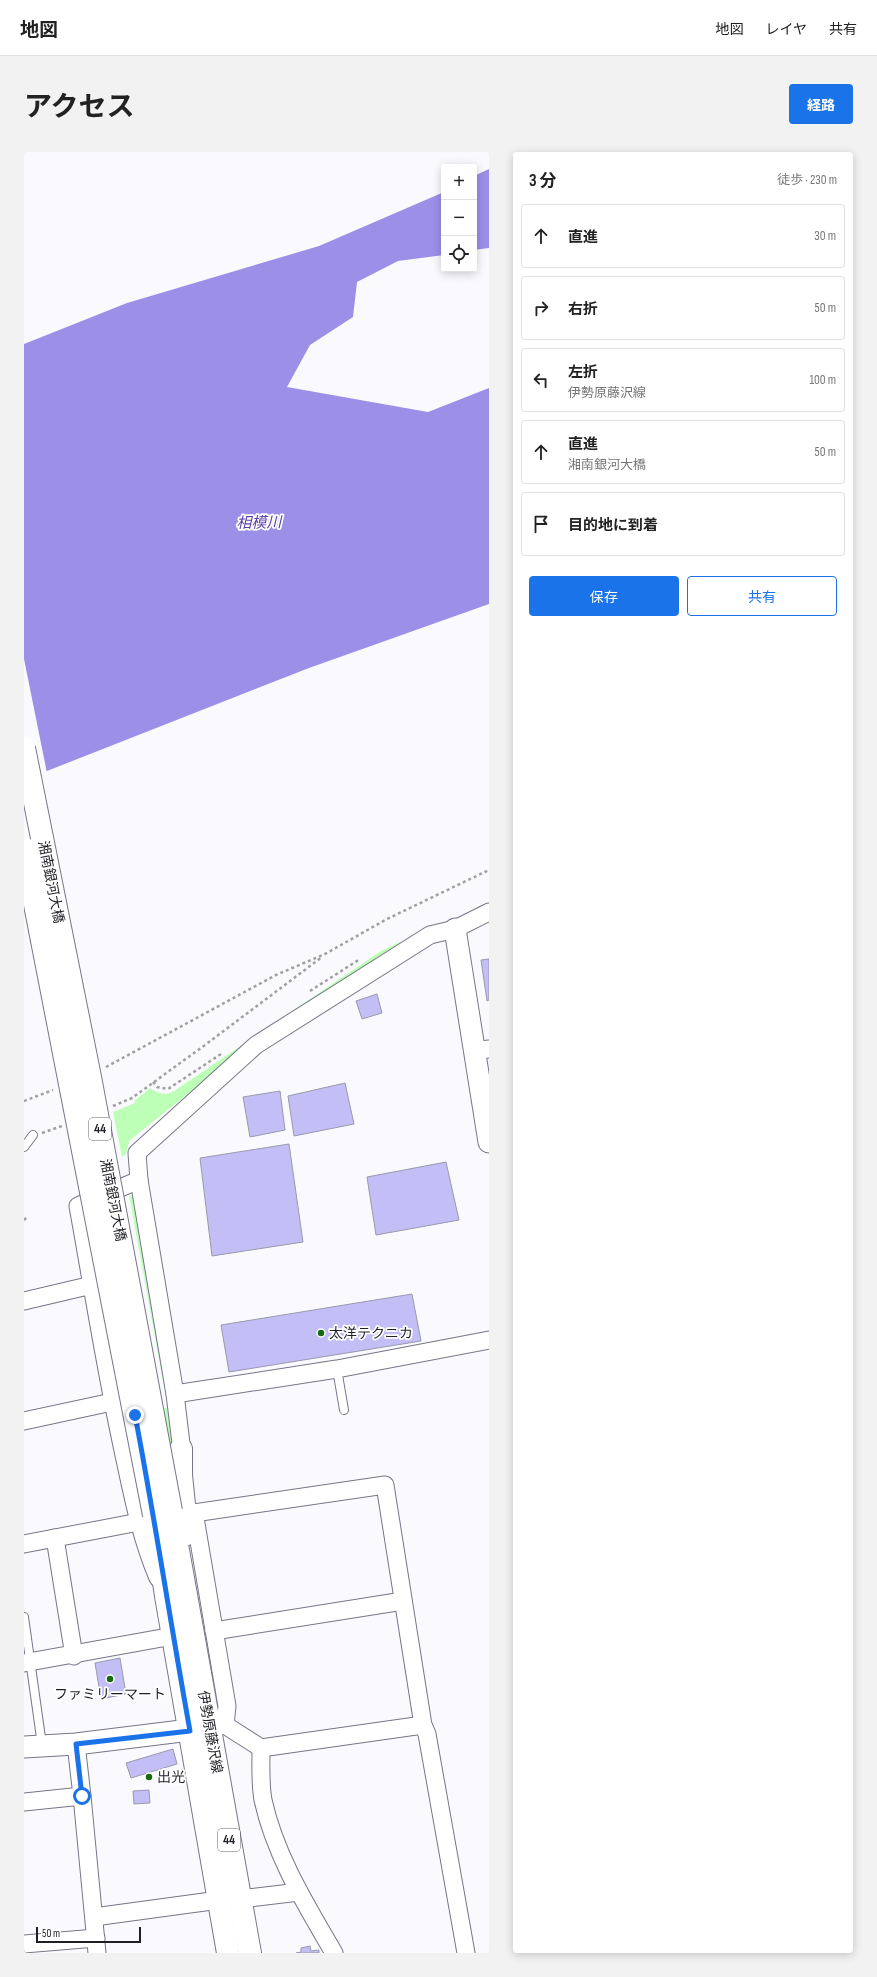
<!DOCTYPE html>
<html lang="ja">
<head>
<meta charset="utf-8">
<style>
  body { margin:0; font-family:"Sofia Sans Condensed","Noto Sans JP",sans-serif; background:#f2f2f2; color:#222 }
  .controls { position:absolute; right:12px; top:12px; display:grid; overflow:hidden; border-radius:4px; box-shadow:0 2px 10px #0003 }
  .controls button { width:36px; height:36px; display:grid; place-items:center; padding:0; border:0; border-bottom:1px solid #e0e0e0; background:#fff; color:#222; font:20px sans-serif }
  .scale { position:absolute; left:12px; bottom:10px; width:105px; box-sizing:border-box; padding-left:4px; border:2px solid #201f26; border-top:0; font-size:11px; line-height:14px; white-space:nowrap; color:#201f26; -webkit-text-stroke:3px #fff; paint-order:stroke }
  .stop { position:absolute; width:12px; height:12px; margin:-9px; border:3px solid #1a73e8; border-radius:50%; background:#fff }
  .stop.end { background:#1a73e8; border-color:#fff; box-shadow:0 1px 4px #0008 }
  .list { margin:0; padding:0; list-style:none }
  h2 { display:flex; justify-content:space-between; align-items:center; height:52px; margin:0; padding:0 16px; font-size:17px }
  h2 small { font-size:13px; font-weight:400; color:#767676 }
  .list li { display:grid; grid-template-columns:26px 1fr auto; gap:12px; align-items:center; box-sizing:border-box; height:64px; margin:0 8px 8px; padding:0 8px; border:1px solid #e0e0e0; border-radius:4px }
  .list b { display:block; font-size:15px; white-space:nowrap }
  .list p { margin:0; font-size:13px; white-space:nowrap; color:#767676 }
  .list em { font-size:13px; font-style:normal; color:#767676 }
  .actions { display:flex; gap:8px; padding:12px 16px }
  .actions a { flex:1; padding:9px 0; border:1px solid #1a73e8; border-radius:4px; text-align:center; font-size:14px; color:#1a73e8 }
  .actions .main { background:#1a73e8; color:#fff }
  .icon { flex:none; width:22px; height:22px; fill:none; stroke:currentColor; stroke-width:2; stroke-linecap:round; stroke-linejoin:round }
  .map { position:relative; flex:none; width:465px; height:1801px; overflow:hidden; border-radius:4px }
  header { display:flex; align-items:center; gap:24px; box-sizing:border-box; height:56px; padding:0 20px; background:#fff; border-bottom:1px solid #e0e0e0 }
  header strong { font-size:19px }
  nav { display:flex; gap:22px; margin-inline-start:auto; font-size:14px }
  .intro { display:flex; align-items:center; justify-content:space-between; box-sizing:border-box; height:96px; padding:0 24px }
  h1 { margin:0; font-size:28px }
  .button { padding:10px 18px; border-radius:4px; background:#1a73e8; color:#fff; font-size:14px; font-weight:700 }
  main { display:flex; gap:24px; padding:0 24px }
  aside { flex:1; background:#fff; border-radius:4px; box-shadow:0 2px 10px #0003 }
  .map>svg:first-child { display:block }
  .green { fill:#bdffb6 }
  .water { fill:#9c8fe8 }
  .pier { fill:#fafafe }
  .building { fill:#c3bef5; stroke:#9a99ac }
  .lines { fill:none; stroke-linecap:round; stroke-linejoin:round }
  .service-casing { stroke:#777587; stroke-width:10 }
  .minor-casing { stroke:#777587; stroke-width:19 }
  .tertiary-casing { stroke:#777587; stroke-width:23 }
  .primary-casing { stroke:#777587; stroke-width:24 }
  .path { stroke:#9f9fa4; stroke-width:2.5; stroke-dasharray:3 3; stroke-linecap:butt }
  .service { stroke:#fff; stroke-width:8 }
  .minor { stroke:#fff; stroke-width:17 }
  .tertiary { stroke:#fff; stroke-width:21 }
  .primary { stroke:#fff; stroke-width:22 }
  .primary-bridge-casing { stroke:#777587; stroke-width:24; stroke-linecap:butt }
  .primary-bridge { stroke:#fff; stroke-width:22 }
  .route { stroke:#1a73e8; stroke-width:5 }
  .poi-dot { fill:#166b12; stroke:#fff; stroke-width:1.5 }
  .labels { text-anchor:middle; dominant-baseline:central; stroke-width:3.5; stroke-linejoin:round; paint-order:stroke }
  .shield { fill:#fff; stroke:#636267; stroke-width:1 }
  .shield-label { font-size:13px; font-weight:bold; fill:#201f26 }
  .street-label { font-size:14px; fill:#201f26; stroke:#fff }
  .poi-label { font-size:14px; fill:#201f26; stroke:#fff; text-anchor:start }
  .water-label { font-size:15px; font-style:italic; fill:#583fa7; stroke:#fff }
</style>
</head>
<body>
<header>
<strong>地図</strong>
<nav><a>地図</a><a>レイヤ</a><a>共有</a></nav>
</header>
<div class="intro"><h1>アクセス</h1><a class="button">経路</a></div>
<main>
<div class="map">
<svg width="465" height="1801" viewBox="0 0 465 1801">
  <rect width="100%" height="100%" fill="#fafafe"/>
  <g class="green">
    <path d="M376 790 377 793 212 903 105 989 102 1002 98 1005 89 960 111 951 110 949 126 936C135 942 141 944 150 939L357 799Z"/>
    <polygon points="105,1043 109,1045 144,1240 141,1240"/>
    <polygon points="145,1255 156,1353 138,1257"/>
  </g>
  <g class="water">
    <polygon points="465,17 465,96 450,98 450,24"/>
    <polygon points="420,40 420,103 374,109 333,130 329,165 286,193 263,235 404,260 465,236 465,452 285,516 0,628 0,192 103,151 295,94"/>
  </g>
  <polygon class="pier" points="0,507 23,621 0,630"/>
  <g class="building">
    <polygon points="465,807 465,848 463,849 457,808"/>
    <polygon points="353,842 358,861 338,867 332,849"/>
    <polygon points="321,931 330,972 270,984 264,944"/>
    <polygon points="256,939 261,978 226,985 219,945"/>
    <polygon points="265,992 279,1090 188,1104 176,1006"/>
    <polygon points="422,1010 435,1068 352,1083 343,1025"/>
    <polygon points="388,1142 397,1189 205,1220 197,1173"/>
    <polygon points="96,1506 102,1542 77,1547 71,1511"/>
    <polygon points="149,1597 153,1612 107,1626 102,1611"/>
    <polygon points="125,1638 126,1651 110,1652 109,1639"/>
    <polygon points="286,1794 287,1799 295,1798 295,1801 272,1801 277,1800 277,1796"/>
  </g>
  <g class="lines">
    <defs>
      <g id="service">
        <polyline points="0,995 9,983"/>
        <polyline points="313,1217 320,1258"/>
        <polyline points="0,1465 18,1593"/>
      </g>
      <g id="minor">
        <polyline points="449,899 465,897"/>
        <path d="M115 1028 54 1054C69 1137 82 1221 100 1303 109 1345 117 1386 134 1426"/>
        <polyline points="0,1149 68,1133"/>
        <polyline points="151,1242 313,1217 465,1188"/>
        <polyline points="0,1269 88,1250"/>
        <polyline points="159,1308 151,1242 115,1028 113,1001 232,893 406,783 431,777 465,760"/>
        <polyline points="170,1360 203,1554 201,1573"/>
        <polyline points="170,1361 361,1333 399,1573 237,1596 201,1573 191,1574"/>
        <polyline points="31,1386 50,1504"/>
        <polyline points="0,1392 115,1370"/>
        <polyline points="190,1479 379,1449"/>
        <polyline points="0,1511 149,1484"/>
        <polyline points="399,1573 403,1582 442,1801"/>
        <polyline points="52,1592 58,1644 73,1801"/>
        <path d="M237 1596C237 1613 236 1632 239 1648 251 1703 282 1753 310 1801"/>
        <polyline points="0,1650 58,1644"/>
        <polyline points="216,1747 275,1740"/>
        <polyline points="70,1765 195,1748"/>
        <polyline points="0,1792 72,1786"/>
      </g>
      <g id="tertiary">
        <polyline points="431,777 465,990"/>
        <polyline points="0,1595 52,1592 182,1576"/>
      </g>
      <g id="primary">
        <polyline points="157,1297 157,1323 163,1382"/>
        <polyline points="147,1359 226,1801"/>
        <polyline points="130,1363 142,1444 204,1801"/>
      </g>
    </defs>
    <use href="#service" class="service-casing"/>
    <use href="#minor" class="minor-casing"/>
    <use href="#tertiary" class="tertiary-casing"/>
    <use href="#primary" class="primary-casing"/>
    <g class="path">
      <polyline points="286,839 336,807"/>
      <polyline points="82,915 252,823 301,802 363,767 465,718"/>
      <polyline points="129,930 133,935 144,937 197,902"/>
      <polyline points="0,949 29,938"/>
      <polyline points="89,954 108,946 181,893 298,805"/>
      <polyline points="18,981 38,974"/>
      <polyline points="0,1068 3,1065"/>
    </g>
    <use href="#service" class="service"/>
    <use href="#minor" class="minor"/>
    <use href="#tertiary" class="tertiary"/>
    <use href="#primary" class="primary"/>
    <defs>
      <g id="primary-bridge">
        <polyline points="0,596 66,925 147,1359"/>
        <polyline points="0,696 130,1363"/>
      </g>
    </defs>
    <use href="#primary-bridge" class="primary-bridge-casing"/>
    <use href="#primary-bridge" class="primary-bridge"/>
  </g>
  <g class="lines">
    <path class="route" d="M58 1644 52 1592 166 1579C147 1474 131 1368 111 1263"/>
  </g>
  <g class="poi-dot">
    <circle cx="297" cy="1181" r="4"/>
    <circle cx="86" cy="1527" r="4"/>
    <circle cx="125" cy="1625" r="4"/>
  </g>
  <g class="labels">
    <g class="shield">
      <rect x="65" y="966" width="22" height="22" rx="3"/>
      <rect x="194" y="1677" width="22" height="22" rx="3"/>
    </g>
    <g class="shield-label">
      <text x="76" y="977">44</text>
      <text x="205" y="1688">44</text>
    </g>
    <g class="street-label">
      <text transform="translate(27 730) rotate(79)">湘南銀河大橋</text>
      <text transform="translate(89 1048) rotate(79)">湘南銀河大橋</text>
      <text transform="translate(186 1580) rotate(80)">伊勢原藤沢線</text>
    </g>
    <g class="poi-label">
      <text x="305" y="1181">太洋テクニカ</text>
      <text x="86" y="1542" text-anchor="middle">ファミリーマート</text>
      <text x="133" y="1625">出光</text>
    </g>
    <g class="water-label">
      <text transform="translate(235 371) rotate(-1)">相模川</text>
    </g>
  </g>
</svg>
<div class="controls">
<button>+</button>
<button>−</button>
<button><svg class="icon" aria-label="locate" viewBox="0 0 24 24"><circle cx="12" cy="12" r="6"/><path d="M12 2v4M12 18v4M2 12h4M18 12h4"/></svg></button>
</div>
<div class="scale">50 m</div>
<div class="stop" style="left:58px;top:1644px"></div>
<div class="stop end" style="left:111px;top:1263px"></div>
</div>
<aside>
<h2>3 分<small>徒歩 · 230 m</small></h2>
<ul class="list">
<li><svg class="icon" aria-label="ahead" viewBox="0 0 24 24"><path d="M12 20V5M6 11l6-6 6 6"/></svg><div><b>直進</b></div><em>30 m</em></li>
<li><svg class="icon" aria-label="right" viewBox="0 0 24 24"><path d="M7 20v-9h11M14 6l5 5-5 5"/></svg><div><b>右折</b></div><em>50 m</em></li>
<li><svg class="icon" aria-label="left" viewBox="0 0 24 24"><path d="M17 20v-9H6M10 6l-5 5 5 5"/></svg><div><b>左折</b><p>伊勢原藤沢線</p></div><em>100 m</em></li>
<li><svg class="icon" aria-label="ahead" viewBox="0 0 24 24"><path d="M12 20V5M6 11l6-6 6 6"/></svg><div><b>直進</b><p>湘南銀河大橋</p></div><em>50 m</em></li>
<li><svg class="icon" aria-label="arrive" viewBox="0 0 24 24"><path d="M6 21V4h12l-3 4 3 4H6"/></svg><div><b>目的地に到着</b></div></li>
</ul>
<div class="actions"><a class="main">保存</a><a>共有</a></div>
</aside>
</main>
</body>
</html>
